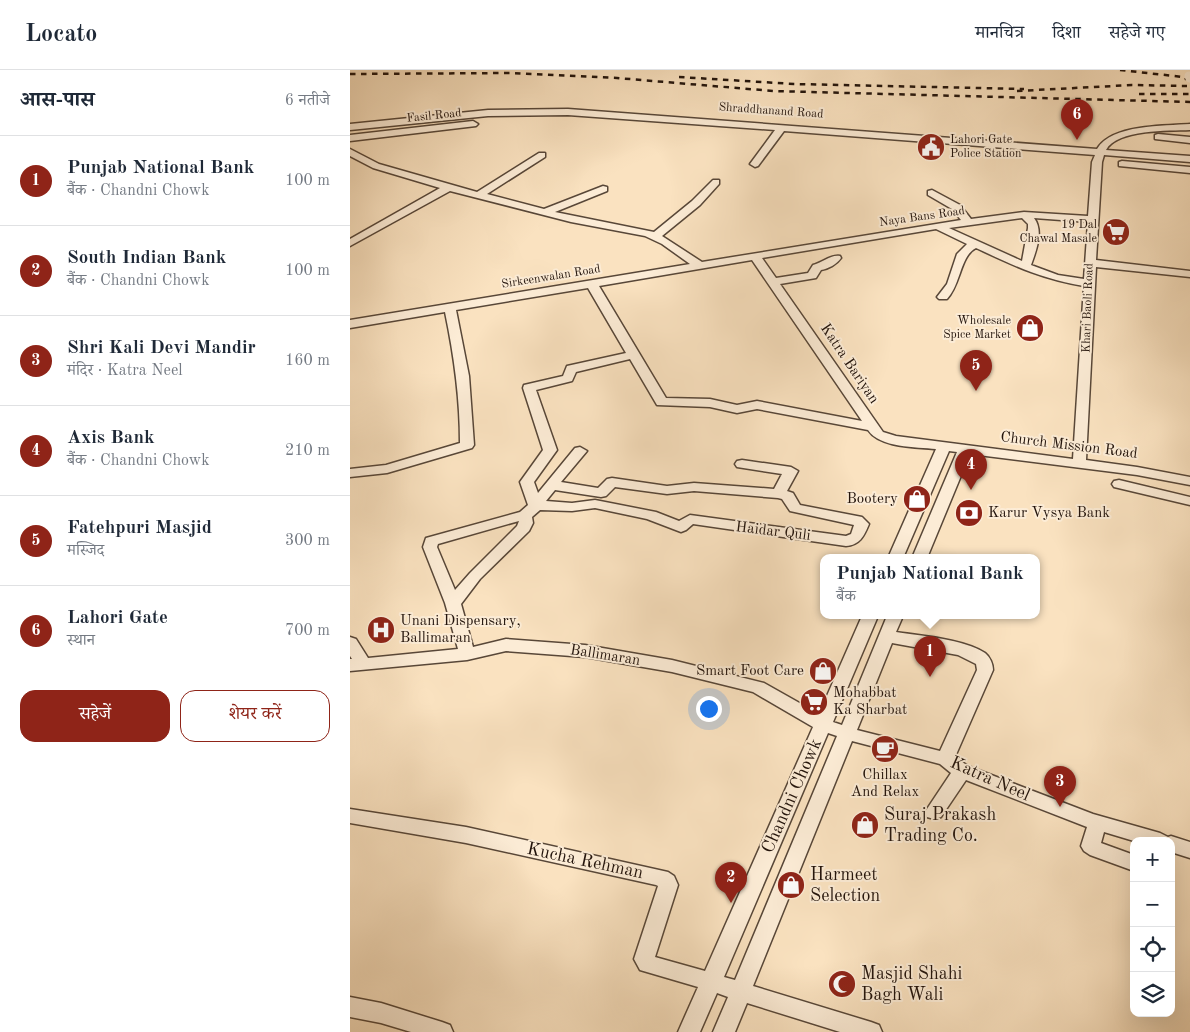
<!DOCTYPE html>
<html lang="hi">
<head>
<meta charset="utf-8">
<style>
  body { margin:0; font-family:"Old Standard TT","Noto Serif Devanagari",serif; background:#f6f6f7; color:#1f2937 }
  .controls { position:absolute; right:15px; bottom:15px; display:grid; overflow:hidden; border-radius:10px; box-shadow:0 5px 20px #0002 }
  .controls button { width:45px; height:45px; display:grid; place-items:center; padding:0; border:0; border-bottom:1px solid #e0e1e3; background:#fff; color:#1f2937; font:25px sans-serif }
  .you { position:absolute; left:358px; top:638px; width:18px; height:18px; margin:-12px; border:4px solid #fff; border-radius:50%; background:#1a73e8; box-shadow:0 0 0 8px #1a73e833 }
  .badge { display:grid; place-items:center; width:32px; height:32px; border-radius:50%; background:#8f2418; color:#fff; font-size:16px; font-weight:700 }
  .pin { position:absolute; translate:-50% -41px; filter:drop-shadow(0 1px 2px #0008) }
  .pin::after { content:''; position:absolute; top:26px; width:18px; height:15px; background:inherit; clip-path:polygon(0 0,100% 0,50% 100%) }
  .popup { position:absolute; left:470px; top:484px; width:220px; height:65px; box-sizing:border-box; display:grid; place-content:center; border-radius:10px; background:#fff; filter:drop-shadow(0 1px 4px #0005); font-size:16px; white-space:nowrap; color:#747a83 }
  .popup b { font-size:19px; color:#1f2937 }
  .popup::after { content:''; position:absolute; left:50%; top:100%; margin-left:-10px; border:10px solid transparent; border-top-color:#fff }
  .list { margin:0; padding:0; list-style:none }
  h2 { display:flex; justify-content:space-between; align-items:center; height:65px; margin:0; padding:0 20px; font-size:21px }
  h2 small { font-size:16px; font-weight:400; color:#747a83 }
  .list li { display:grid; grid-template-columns:32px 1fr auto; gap:15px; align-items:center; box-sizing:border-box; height:90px; padding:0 20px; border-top:1px solid #e0e1e3 }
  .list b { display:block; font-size:19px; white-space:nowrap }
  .list p { margin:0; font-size:16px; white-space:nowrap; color:#747a83 }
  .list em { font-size:16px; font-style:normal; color:#747a83 }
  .actions { display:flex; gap:10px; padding:15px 20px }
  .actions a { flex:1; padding:11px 0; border:1px solid #8f2418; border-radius:15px; text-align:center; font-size:18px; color:#8f2418 }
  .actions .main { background:#8f2418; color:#fff }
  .icon { flex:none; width:28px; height:28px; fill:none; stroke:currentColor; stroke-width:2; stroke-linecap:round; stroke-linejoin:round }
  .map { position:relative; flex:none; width:840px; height:962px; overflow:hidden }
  header { display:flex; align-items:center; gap:30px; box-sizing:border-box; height:70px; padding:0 25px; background:#fff; border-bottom:1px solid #e0e1e3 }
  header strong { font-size:24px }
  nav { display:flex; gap:28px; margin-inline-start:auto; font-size:18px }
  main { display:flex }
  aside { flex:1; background:#fff }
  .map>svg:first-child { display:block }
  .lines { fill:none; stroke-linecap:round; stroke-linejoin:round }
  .minor-casing { stroke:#584738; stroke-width:3 }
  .minor { fill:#fcecd6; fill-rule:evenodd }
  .rail { stroke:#22130b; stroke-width:2.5; stroke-dasharray:5.5 5.5; stroke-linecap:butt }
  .minor-bridge-casing { stroke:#584738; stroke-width:11; stroke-linecap:butt }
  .minor-bridge { stroke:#fcecd6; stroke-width:9 }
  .labels { text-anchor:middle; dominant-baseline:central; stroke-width:4; stroke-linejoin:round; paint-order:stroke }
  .far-street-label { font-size:12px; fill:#22130b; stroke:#fcecd6 }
  .far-poi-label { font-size:12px; fill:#22130b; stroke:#fcecd6; text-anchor:end }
  .street-label { font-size:15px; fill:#22130b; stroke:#fcecd6 }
  .poi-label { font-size:15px; fill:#22130b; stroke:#fcecd6; text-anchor:start }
  .near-street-label { font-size:18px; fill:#22130b; stroke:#fcecd6 }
  .near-poi-label { font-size:18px; fill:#22130b; stroke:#fcecd6; text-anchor:start }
</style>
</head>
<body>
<header>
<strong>Locato</strong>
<nav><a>मानचित्र</a><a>दिशा</a><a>सहेजे गए</a></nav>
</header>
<main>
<aside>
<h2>आस-पास<small>6 नतीजे</small></h2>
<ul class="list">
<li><span class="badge">1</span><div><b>Punjab National Bank</b><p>बैंक · Chandni Chowk</p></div><em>100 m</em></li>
<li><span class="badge">2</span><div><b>South Indian Bank</b><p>बैंक · Chandni Chowk</p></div><em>100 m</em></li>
<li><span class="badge">3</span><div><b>Shri Kali Devi Mandir</b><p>मंदिर · Katra Neel</p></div><em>160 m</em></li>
<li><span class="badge">4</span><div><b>Axis Bank</b><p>बैंक · Chandni Chowk</p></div><em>210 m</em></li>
<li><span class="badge">5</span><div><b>Fatehpuri Masjid</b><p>मस्जिद</p></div><em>300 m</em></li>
<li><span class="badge">6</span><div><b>Lahori Gate</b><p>स्थान</p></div><em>700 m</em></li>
</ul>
<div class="actions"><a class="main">सहेजें</a><a>शेयर करें</a></div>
</aside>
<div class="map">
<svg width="840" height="962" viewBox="0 0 840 962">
  <rect width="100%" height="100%" fill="#fae2c0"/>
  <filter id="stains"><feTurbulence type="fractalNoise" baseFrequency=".004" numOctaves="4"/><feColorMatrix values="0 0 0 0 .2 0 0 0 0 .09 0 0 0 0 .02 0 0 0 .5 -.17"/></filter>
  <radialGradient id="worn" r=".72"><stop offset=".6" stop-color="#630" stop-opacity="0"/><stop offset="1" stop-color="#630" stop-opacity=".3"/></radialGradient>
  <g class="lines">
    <defs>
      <g id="minor">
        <path d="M218 39 747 79C762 54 814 56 840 54V60C819 61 767 59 756 80L840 86V92L754 85 752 92 746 190 840 201V207L746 197 736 390 787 397 840 407V415L787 405 620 384 577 488H562L607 382 599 381 553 488H538L586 379C566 377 530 378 518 360L407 339 387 343 360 337 307 335 280 289 226 302 222 311 186 320 207 380 184 412 188 423 225 378 230 377 237 381 211 412 248 418 257 409 262 408 317 416 344 413 424 419 432 404 387 397 385 394 387 391 392 390 441 397 448 401 437 421 443 423 450 435 512 447 519 454C514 466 510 475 496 476L343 454 336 460 331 462 297 449 245 438 222 441 190 440 182 447 183 453 179 461 130 509 111 534 123 577 156 569 235 575 322 590 414 613 469 644 512 546H528L483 652 492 655 537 546H553L546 562C571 566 614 569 635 583 640 587 643 594 643 600L605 687 618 696 743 744 810 763 818 767 821 766 840 772V788L821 782V771H784L754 762 751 773 784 785V801L740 785 734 781 731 776 737 757 616 710 591 747 584 749 577 747 575 742 601 703 590 694 502 671 403 916 521 952 529 955 532 962H490L397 933 385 962H363L378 927 367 923 350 962H328L348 917 290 900 284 889 308 816 306 815 116 773 0 753V739L116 757 318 802 324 806 328 815 305 887 355 901 463 657 403 622 322 602 235 587 156 581 117 590 0 601V589H2L0 586V567L6 569 18 588 108 579 95 533 73 477 76 468 170 442 178 435 170 412 193 380 173 318 174 315 213 306 217 296 276 283 238 218 106 240 119 306 124 375 122 378 37 403 0 407V399L36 395 110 373C110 328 104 285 95 242L0 258V250L340 194 312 174 295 166 221 152 100 121 0 176V169L90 118 23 98 0 86V79L29 94 127 122 189 83H195V87L137 124 194 139 253 116 257 117V121L205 142 304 162 342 131 363 110H369V114L350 135 312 166 352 192 611 150 602 139 578 125V121L582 120 610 135 621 149 674 142 738 146 742 92 745 85 434 61 408 96 405 97 400 94 425 60 218 45 138 46 0 60V54L138 40ZM672 148 678 154V158L672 191 599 158ZM684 148 738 152 734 209 708 205 681 195C686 181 694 161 684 148ZM586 159 617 174 607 184 597 214 587 227 589 229H597C611 214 610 186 626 178 665 196 691 209 734 216L723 389 546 366 533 362 430 214 466 208 471 200C478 199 487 194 491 188L490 186C481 184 472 193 463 195L458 203 426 208 412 188ZM402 190 512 351 407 331 387 335 360 329 316 328 249 216ZM265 417 317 424 344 421 428 428 432 429 440 441 504 455 501 464 496 466 340 445 329 451 306 442 245 430 222 433 196 431 205 420 251 427 256 426ZM169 451 167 456 120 503 105 520 87 477 88 474ZM542 573 608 585 626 594 627 600 590 681 507 660ZM478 663 487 666 385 910 374 907Z"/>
        <polygon points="123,51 128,54 126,56 0,71 0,65"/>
        <polygon points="808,64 840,67 840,73 805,69 805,65"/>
        <polygon points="772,91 840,97 840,103 769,96 769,92"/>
        <polygon points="769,410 840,427 840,435 764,417 762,414 764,411"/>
        <polygon points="0,927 31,933 92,952 100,955 103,962 61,962 31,953 0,947"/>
      </g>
    </defs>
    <use href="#minor" class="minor-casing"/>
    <use href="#minor" class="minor"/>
    <g class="rail">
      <polyline points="770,0 833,7"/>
      <polyline points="0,4 161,3 267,8 423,21 840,32"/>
      <polyline points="329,7 444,14 674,19"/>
      <polyline points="667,21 782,15 837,16"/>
      <polyline points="789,24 840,24"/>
    </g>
    <defs>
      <polyline id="minor-bridge" points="839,6 840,8"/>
    </defs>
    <use href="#minor-bridge" class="minor-bridge-casing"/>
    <use href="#minor-bridge" class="minor-bridge"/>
  </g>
  <defs>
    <symbol id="civic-disc" viewBox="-11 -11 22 22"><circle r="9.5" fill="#8f2418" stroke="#fcecd6"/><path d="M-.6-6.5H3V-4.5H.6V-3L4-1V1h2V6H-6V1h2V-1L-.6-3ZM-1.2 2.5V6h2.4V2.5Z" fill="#fff"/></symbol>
    <symbol id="supermarket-disc" viewBox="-11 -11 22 22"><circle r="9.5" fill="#8f2418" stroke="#fcecd6"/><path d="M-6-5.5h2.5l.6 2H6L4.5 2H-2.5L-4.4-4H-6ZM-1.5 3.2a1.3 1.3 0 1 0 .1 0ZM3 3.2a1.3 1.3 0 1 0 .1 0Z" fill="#fff"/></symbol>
    <symbol id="shop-disc" viewBox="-11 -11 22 22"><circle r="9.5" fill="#8f2418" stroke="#fcecd6"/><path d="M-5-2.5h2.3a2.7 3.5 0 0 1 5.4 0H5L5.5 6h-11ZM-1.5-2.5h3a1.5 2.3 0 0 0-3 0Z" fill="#fff"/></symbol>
    <symbol id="bank-disc" viewBox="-11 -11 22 22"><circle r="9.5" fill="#8f2418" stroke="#fcecd6"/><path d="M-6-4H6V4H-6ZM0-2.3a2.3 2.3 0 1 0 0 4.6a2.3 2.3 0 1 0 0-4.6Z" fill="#fff"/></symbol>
    <symbol id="hospital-disc" viewBox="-11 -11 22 22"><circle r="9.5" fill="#8f2418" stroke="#fcecd6"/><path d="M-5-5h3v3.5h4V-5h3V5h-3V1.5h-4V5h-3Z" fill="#fff"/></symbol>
    <symbol id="cafe-disc" viewBox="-11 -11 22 22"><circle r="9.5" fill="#8f2418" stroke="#fcecd6"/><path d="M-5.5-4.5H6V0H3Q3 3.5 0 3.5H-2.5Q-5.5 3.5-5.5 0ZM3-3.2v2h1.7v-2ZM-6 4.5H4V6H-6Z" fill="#fff"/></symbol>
    <symbol id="mosque-disc" viewBox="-11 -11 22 22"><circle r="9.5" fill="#8f2418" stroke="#fcecd6"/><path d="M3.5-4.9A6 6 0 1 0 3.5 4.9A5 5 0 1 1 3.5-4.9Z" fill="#fff"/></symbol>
  </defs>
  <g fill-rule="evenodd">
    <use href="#civic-disc" x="565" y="61" width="32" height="32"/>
    <use href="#supermarket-disc" x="750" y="146" width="32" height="32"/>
    <use href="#shop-disc" x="664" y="242" width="32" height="32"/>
    <use href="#shop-disc" x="551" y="413" width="32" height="32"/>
    <use href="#bank-disc" x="603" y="427" width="32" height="32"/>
    <use href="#hospital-disc" x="15" y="544" width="32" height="32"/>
    <use href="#shop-disc" x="457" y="585" width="32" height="32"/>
    <use href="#supermarket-disc" x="448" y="616" width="32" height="32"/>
    <use href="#cafe-disc" x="519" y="663" width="32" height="32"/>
    <use href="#shop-disc" x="499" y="739" width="32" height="32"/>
    <use href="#shop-disc" x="425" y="799" width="32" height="32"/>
    <use href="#mosque-disc" x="476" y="898" width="32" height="32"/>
  </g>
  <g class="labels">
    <g class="far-street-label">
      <text transform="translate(421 41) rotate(4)">Shraddhanand Road</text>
      <text transform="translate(84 46) rotate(-6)">Fasil Road</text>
      <text transform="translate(572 147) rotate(-8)">Naya Bans Road</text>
      <text transform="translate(201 207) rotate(-9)">Sirkeenwalan Road</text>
      <text transform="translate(738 238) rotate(-88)">Khari Baoli Road</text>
    </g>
    <g class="far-poi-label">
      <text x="600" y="70" text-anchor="start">Lahori Gate<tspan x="600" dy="14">Police Station</tspan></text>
      <text x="747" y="155">19 Dal<tspan x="747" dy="14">Chawal Masale</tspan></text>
      <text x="661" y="251">Wholesale<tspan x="661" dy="14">Spice Market</tspan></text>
    </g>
    <g class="street-label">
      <text transform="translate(499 294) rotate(56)">Katra Bariyan</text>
      <text transform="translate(719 376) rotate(7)">Church Mission Road</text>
      <text transform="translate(423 462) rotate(7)">Haidar Quli</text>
      <text transform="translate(255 586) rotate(9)">Ballimaran</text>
    </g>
    <g class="poi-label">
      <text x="548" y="429" text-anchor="end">Bootery</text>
      <text x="638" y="443">Karur Vysya Bank</text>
      <text x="50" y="551">Unani Dispensary,<tspan x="50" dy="17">Ballimaran</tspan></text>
      <text x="454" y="601" text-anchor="end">Smart Foot Care</text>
      <text x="483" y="623">Mohabbat<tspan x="483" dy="17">Ka Sharbat</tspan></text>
      <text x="535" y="705" text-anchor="middle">Chillax<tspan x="535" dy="17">And Relax</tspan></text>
    </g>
    <g class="near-street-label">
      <text transform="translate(640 709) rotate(24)">Katra Neel</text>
      <text transform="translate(442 726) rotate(-66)">Chandni Chowk</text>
      <text transform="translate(235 791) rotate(12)">Kucha Rehman</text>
    </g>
    <g class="near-poi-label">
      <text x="534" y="745">Suraj Prakash<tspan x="534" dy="21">Trading Co.</tspan></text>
      <text x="460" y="805">Harmeet<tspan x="460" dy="21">Selection</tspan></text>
      <text x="511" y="904">Masjid Shahi<tspan x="511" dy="21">Bagh Wali</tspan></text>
    </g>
  </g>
  <rect width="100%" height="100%" filter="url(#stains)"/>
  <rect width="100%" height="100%" fill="url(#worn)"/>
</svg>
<div class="controls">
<button>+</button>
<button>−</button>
<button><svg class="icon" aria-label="locate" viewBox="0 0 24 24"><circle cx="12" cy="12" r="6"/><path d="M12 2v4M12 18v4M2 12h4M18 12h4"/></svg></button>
<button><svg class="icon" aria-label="layers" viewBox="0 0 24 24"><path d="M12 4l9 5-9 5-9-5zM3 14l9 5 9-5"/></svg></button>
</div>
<div class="you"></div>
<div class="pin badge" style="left:580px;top:607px">1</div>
<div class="popup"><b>Punjab National Bank</b>बैंक</div>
<div class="pin badge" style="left:381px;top:833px">2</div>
<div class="pin badge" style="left:710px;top:737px">3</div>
<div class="pin badge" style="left:621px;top:420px">4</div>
<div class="pin badge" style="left:626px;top:321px">5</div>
<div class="pin badge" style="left:727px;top:70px">6</div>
</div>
</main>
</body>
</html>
